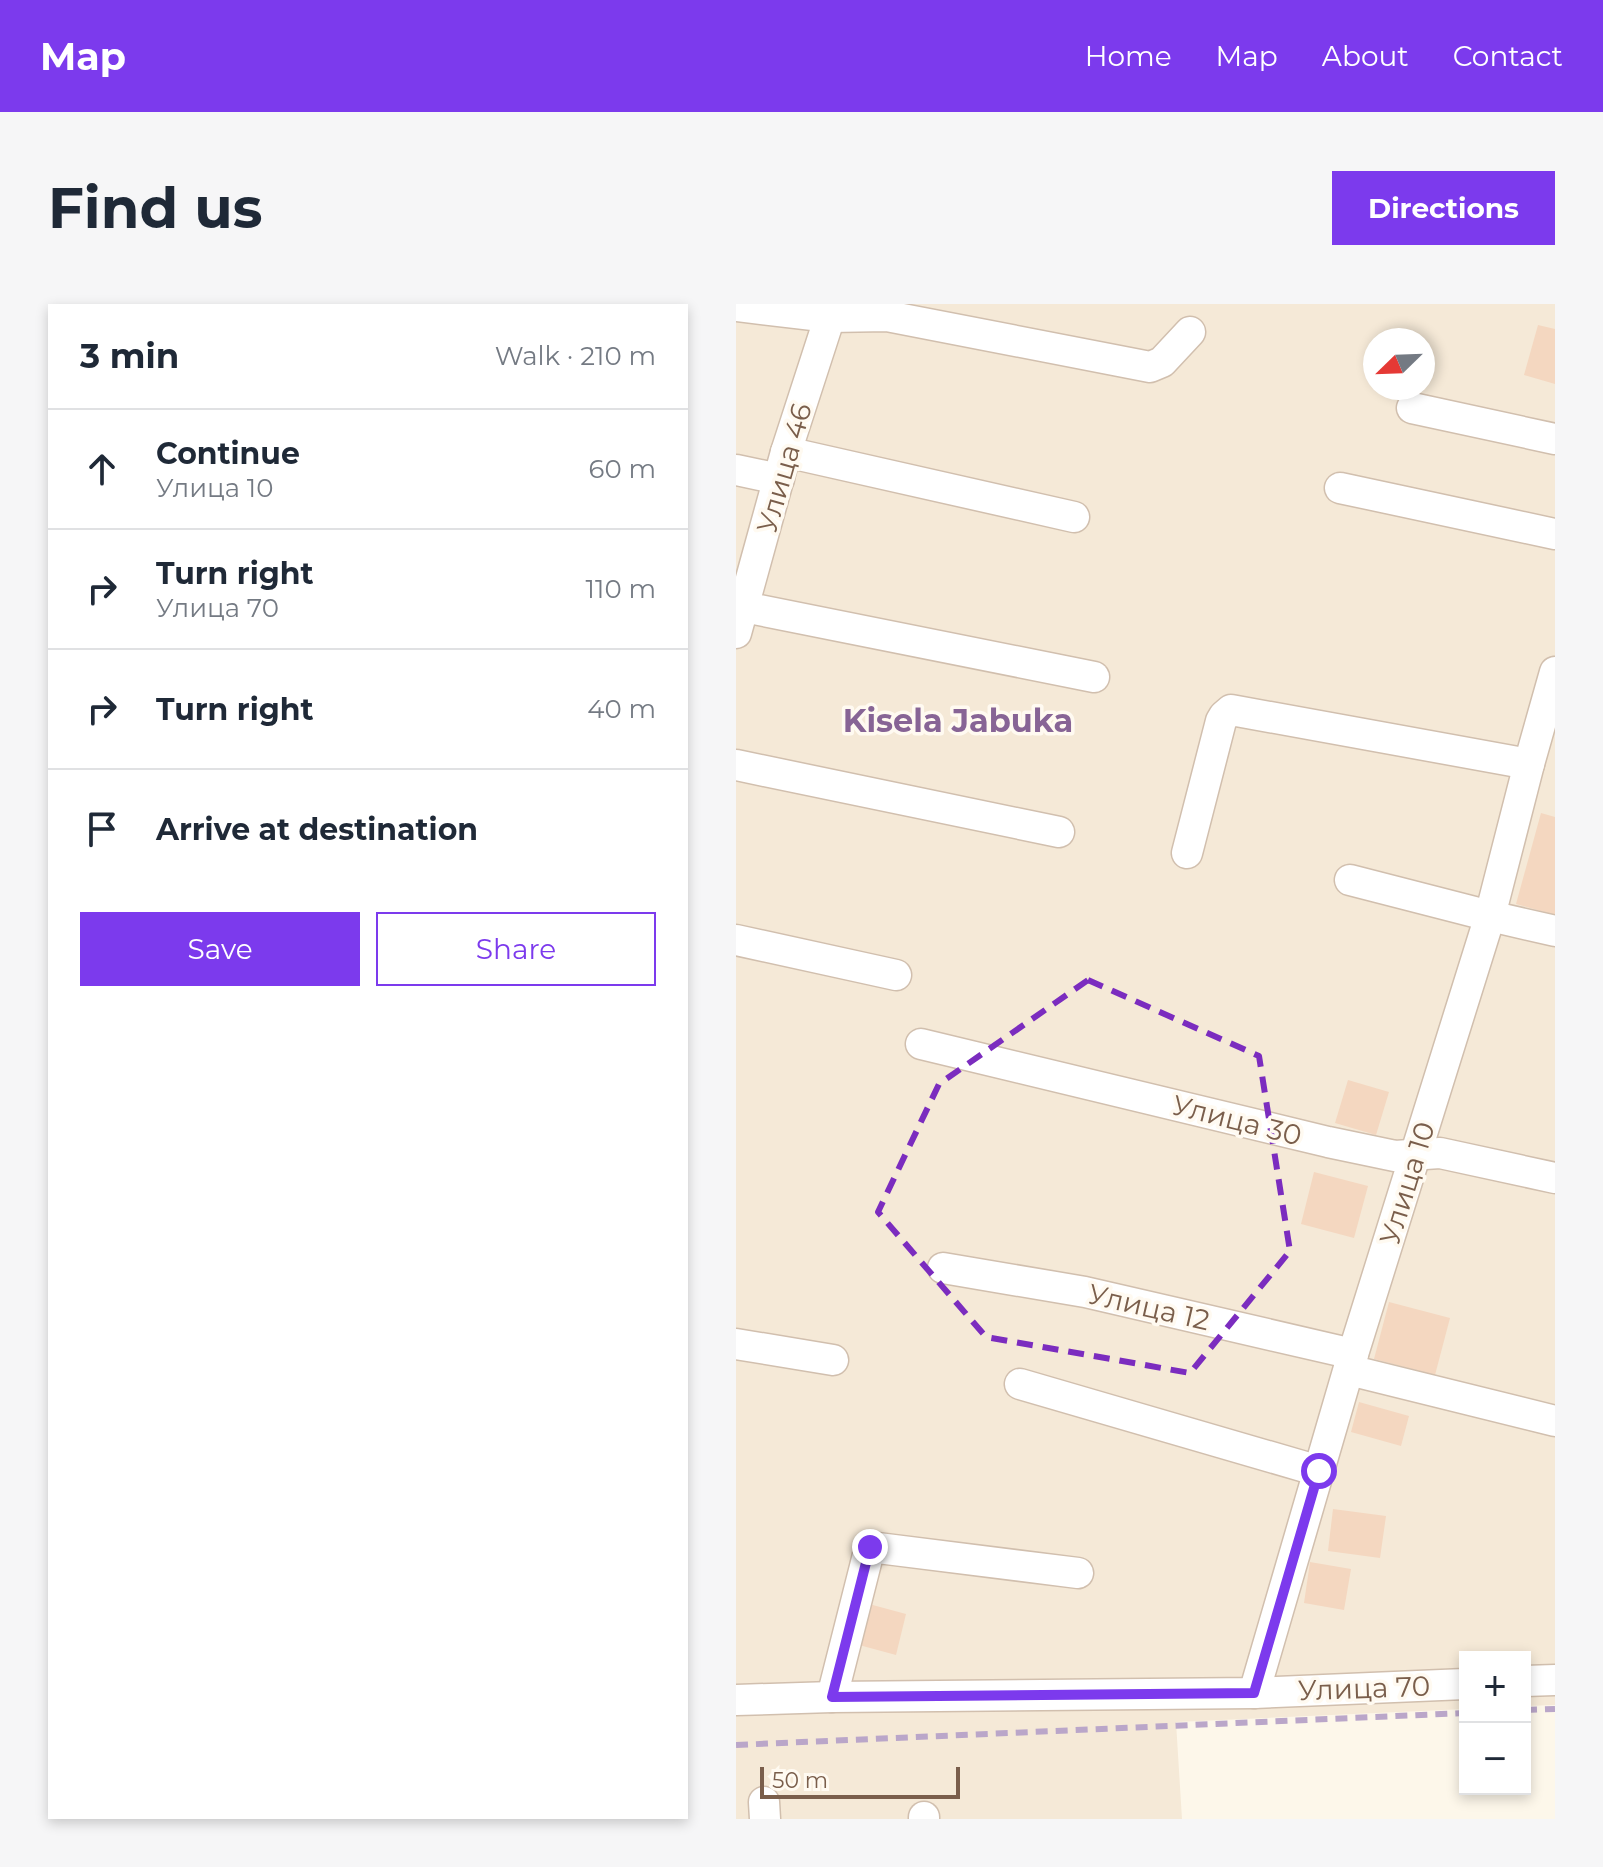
<!DOCTYPE html>
<html lang="en">
<head>
<meta charset="utf-8">
<style>
  body { margin:0; font-family:Montserrat,sans-serif; background:#f6f6f7; color:#1f2937 }
  .controls { position:absolute; right:24px; bottom:24px; display:grid; overflow:hidden; border-radius:0px; box-shadow:0 4px 12px #0003 }
  .controls button { width:72px; height:72px; display:grid; place-items:center; padding:0; border:0; border-bottom:2px solid #e0e1e3; background:#fff; color:#1f2937; font:40px sans-serif }
  .compass { position:absolute; left:627px; top:24px; width:72px; height:72px; border-radius:50%; background:#fff; box-shadow:0 4px 12px #0003; rotate:247deg }
  .scale { position:absolute; left:24px; bottom:20px; width:200px; box-sizing:border-box; padding-left:8px; border:4px solid #7a5e4b; border-top:0; font-size:22px; line-height:28px; white-space:nowrap; color:#7a5e4b; -webkit-text-stroke:6px #fffaf1; paint-order:stroke }
  .stop { position:absolute; width:24px; height:24px; margin:-18px; border:6px solid #7c3aed; border-radius:50%; background:#fff }
  .stop.end { background:#7c3aed; border-color:#fff; box-shadow:0 2px 8px #0008 }
  .list { margin:0; padding:0; list-style:none }
  h2 { display:flex; justify-content:space-between; align-items:center; height:104px; margin:0; padding:0 32px; font-size:34px }
  h2 small { font-size:26px; font-weight:400; color:#747a83 }
  .list li { display:grid; grid-template-columns:52px 1fr auto; gap:24px; align-items:center; box-sizing:border-box; height:120px; padding:0 32px; border-top:2px solid #e0e1e3 }
  .list b { display:block; font-size:30px; white-space:nowrap }
  .list p { margin:0; font-size:26px; white-space:nowrap; color:#747a83 }
  .list em { font-size:26px; font-style:normal; color:#747a83 }
  .actions { display:flex; gap:16px; padding:24px 32px }
  .actions a { flex:1; padding:18px 0; border:2px solid #7c3aed; border-radius:0px; text-align:center; font-size:28px; color:#7c3aed }
  .actions .main { background:#7c3aed; color:#fff }
  .icon { flex:none; width:44px; height:44px; fill:none; stroke:currentColor; stroke-width:2; stroke-linecap:round; stroke-linejoin:round }
  .map { position:relative; flex:none; width:819px; height:1515px; overflow:hidden; border-radius:0px }
  header { display:flex; align-items:center; gap:48px; box-sizing:border-box; height:112px; padding:0 40px; background:#7c3aed; color:#fff }
  header strong { font-size:38px }
  nav { display:flex; gap:44px; margin-inline-start:auto; font-size:28px }
  .intro { display:flex; align-items:center; justify-content:space-between; box-sizing:border-box; height:192px; padding:0 48px }
  h1 { margin:0; font-size:56px }
  .button { padding:20px 36px; border-radius:0px; background:#7c3aed; color:#fff; font-size:28px; font-weight:700 }
  main { display:flex; gap:48px; padding:0 48px }
  aside { flex:1; background:#fff; border-radius:0px; box-shadow:0 4px 12px #0003 }
  .map>svg:first-child { display:block }
  .residential { fill:#f5e9d7; fill-rule:evenodd }
  .building { fill:#f4d7c0 }
  .lines { fill:none; stroke-linecap:round; stroke-linejoin:round }
  .minor-casing { stroke:#d1bfae; stroke-width:33 }
  .minor { stroke:#fff; stroke-width:30 }
  .rail { stroke:#baa6c9; stroke-width:6; stroke-dasharray:12 8; stroke-linecap:butt }
  .route { stroke:#7c3aed; stroke-width:10 }
  .marked { fill:none; stroke:#7b2cbf; stroke-width:6; stroke-dasharray:16 10; stroke-linejoin:round }
  .labels { text-anchor:middle; dominant-baseline:central; stroke-width:7; stroke-linejoin:round; paint-order:stroke }
  .street-label { font-size:28px; fill:#7a5e4b; stroke:#fffaf1 }
  .quarter-label { font-size:32px; font-weight:bold; fill:#876495; stroke:#fffaf1 }
</style>
</head>
<body>
<header>
<strong>Map</strong>
<nav><a>Home</a><a>Map</a><a>About</a><a>Contact</a></nav>
</header>
<div class="intro"><h1>Find us</h1><a class="button">Directions</a></div>
<main>
<aside>
<h2>3 min<small>Walk · 210 m</small></h2>
<ul class="list">
<li><svg class="icon" aria-label="ahead" viewBox="0 0 24 24"><path d="M12 20V5M6 11l6-6 6 6"/></svg><div><b>Continue</b><p>Улица 10</p></div><em>60 m</em></li>
<li><svg class="icon" aria-label="right" viewBox="0 0 24 24"><path d="M7 20v-9h11M14 6l5 5-5 5"/></svg><div><b>Turn right</b><p>Улица 70</p></div><em>110 m</em></li>
<li><svg class="icon" aria-label="right" viewBox="0 0 24 24"><path d="M7 20v-9h11M14 6l5 5-5 5"/></svg><div><b>Turn right</b></div><em>40 m</em></li>
<li><svg class="icon" aria-label="arrive" viewBox="0 0 24 24"><path d="M6 21V4h12l-3 4 3 4H6"/></svg><div><b>Arrive at destination</b></div></li>
</ul>
<div class="actions"><a class="main">Save</a><a>Share</a></div>
</aside>
<div class="map">
<svg width="819" height="1515" viewBox="0 0 819 1515">
  <rect width="100%" height="100%" fill="#fdf7ea"/>
  <path class="residential" d="M0 0H819V1401L789 1402V1353H729V1405L440 1418 446 1515H0ZM639 36H687V84H639Z"/>
  <g class="building">
    <polygon points="802,21 819,25 819,80 788,71"/>
    <polygon points="805,509 819,513 819,611 780,600"/>
    <polygon points="612,776 653,788 640,831 599,819"/>
    <polygon points="578,868 632,882 618,934 565,920"/>
    <polygon points="653,998 714,1014 699,1071 638,1055"/>
    <polygon points="623,1098 673,1112 665,1142 615,1128"/>
    <polygon points="597,1205 650,1212 644,1254 592,1247"/>
    <polygon points="574,1258 615,1265 608,1306 568,1299"/>
    <polygon points="133,1300 170,1310 160,1351 123,1341"/>
  </g>
  <g class="lines">
    <defs>
      <g id="minor">
        <polyline points="0,2 94,13 151,12 414,63 426,58 454,28"/>
        <polyline points="676,104 819,135"/>
        <polyline points="50,148 338,213"/>
        <polyline points="0,166 43,175"/>
        <polyline points="604,184 819,230"/>
        <polyline points="8,303 358,373"/>
        <polyline points="0,329 50,148 98,0"/>
        <polyline points="0,461 323,528"/>
        <polyline points="451,549 485,417 488,412 495,406 793,460"/>
        <polyline points="614,576 754,612 819,627"/>
        <polyline points="0,636 160,671"/>
        <polyline points="185,740 592,838 659,852 704,849 819,874"/>
        <polyline points="207,964 349,988 617,1050"/>
        <polyline points="0,1040 97,1056"/>
        <polyline points="613,1066 819,1117"/>
        <polyline points="284,1080 583,1167"/>
        <polyline points="789,1377 819,1376"/>
        <polyline points="518,1389 617,1050 754,612 793,460 819,368"/>
        <polyline points="96,1393 134,1243 342,1269"/>
        <polyline points="0,1396 96,1393 518,1389 729,1380"/>
        <polyline points="28,1498 29,1515"/>
        <polyline points="188,1513 188,1515"/>
      </g>
    </defs>
    <use href="#minor" class="minor-casing"/>
    <use href="#minor" class="minor"/>
    <g class="rail">
      <polyline points="789,1406 819,1405"/>
      <polyline points="0,1441 729,1409"/>
    </g>
  </g>
  <g class="lines">
    <polyline class="route" points="134,1243 96,1393 518,1389 583,1167"/>
  </g>
  <path class="marked" d="M352 676 523 752 554 947 454 1069 250 1033 142 908 203 780Z"/>
  <g class="labels">
    <g class="street-label">
      <text transform="translate(48 164) rotate(-74)">Улица 46</text>
      <text transform="translate(501 816) rotate(14)">Улица 30</text>
      <text transform="translate(671 879) rotate(-73)">Улица 10</text>
      <text transform="translate(413 1003) rotate(13)">Улица 12</text>
      <text transform="translate(628 1384) rotate(-2)">Улица 70</text>
    </g>
    <g class="quarter-label">
      <text x="222" y="416">Kisela Jabuka</text>
    </g>
  </g>
</svg>
<div class="controls">
<button>+</button>
<button>−</button>
</div>
<svg class="compass" viewBox="-18 -18 36 36"><path d="M0-13l5 13h-10z" fill="#e53935"/><path d="M0 13l5-13h-10z" fill="#747a83"/></svg>
<div class="scale">50 m</div>
<div class="stop" style="left:583px;top:1167px"></div>
<div class="stop end" style="left:134px;top:1243px"></div>
</div>
</main>
</body>
</html>
